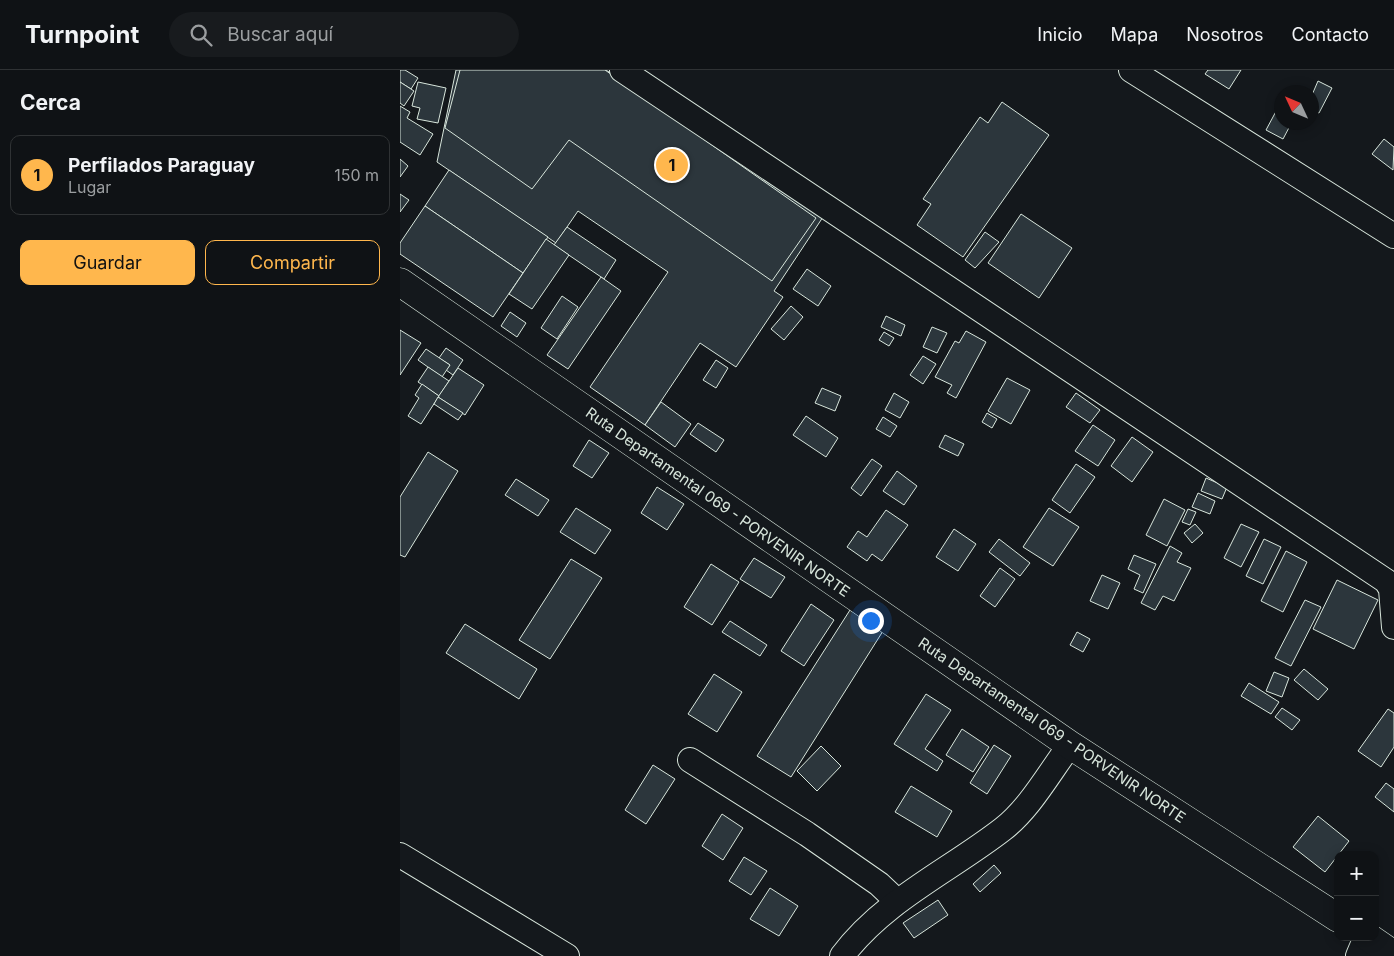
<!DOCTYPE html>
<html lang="es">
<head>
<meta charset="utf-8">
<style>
  body { margin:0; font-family:Inter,sans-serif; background:#181b1e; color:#f1f3f6 }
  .controls { position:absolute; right:15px; bottom:15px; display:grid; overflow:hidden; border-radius:10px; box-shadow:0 2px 12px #0003 }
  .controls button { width:45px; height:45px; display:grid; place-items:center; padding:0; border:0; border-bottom:1px solid #2f3234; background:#0f1215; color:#f1f3f6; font:25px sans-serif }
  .compass { position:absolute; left:874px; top:15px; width:45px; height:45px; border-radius:50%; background:#0f1215; box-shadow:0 2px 12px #0003; rotate:314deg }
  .you { position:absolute; left:470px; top:550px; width:18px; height:18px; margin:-12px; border:4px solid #fff; border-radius:50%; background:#1a73e8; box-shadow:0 0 0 8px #1a73e833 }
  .badge { display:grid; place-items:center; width:32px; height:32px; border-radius:50%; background:#ffb74d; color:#111; font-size:16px; font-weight:700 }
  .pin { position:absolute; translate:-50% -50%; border:2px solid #fff; box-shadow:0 1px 5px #0006 }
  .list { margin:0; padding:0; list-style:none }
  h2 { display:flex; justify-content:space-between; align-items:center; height:65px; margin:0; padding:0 20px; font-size:21px }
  h2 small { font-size:16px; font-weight:400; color:#9b9ea0 }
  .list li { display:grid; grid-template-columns:32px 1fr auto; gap:15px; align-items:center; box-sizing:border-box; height:80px; margin:0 10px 10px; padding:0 10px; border:1px solid #2f3234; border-radius:10px }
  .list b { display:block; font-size:19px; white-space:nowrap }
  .list p { margin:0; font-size:16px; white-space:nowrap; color:#9b9ea0 }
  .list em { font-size:16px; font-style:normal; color:#9b9ea0 }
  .actions { display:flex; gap:10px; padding:15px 20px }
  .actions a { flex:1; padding:11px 0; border:1px solid #ffb74d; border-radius:10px; text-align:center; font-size:18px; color:#ffb74d }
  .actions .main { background:#ffb74d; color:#111 }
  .icon { flex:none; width:28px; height:28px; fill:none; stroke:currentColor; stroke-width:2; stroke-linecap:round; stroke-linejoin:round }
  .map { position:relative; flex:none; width:994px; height:886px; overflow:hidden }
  header { display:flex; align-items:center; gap:30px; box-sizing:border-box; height:70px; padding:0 25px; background:#0f1215; border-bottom:1px solid #2f3234 }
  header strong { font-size:24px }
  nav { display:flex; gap:28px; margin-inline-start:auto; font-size:18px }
  .search { width:350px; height:45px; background:#181b1e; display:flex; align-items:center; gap:12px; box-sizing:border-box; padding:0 18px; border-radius:28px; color:#9b9ea0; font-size:19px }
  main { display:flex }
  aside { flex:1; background:#0f1215 }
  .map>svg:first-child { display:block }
  .building { fill:#2c363c; stroke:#d8e6dc }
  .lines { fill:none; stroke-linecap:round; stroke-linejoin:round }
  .minor-casing { stroke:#d8e6dc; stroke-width:26 }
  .major-casing { stroke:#d8e6dc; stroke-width:29 }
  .minor { stroke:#14181c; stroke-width:24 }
  .major { stroke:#14181c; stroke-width:28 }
  .labels { text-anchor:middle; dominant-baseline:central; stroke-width:4; stroke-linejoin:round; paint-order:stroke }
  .street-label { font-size:15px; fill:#d8e6dc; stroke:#14181c }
</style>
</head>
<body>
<header>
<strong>Turnpoint</strong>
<div class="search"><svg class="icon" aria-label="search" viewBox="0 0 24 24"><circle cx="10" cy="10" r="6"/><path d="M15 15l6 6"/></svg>Buscar aquí</div>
<nav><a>Inicio</a><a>Mapa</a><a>Nosotros</a><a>Contacto</a></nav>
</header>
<main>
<aside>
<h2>Cerca<small></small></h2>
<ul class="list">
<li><span class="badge">1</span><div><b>Perfilados Paraguay</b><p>Lugar</p></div><em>150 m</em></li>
</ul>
<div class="actions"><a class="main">Guardar</a><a>Compartir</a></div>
</aside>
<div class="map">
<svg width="994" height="886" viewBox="0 0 994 886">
  <rect width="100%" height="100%" fill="#14181c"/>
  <g class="building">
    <polygon points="0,0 5,0 18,8 11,19 0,12"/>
    <polygon points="56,0 206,0 423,147 374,221 383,227 336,297 300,273 245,355 190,317 268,202 178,141 156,173 37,92"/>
    <polygon points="60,0 205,0 416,148 372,211 169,70 132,119 45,58"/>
    <polygon points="808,0 841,0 829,19 805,4"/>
    <polygon points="918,11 932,18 919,43 912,40 912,25"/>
    <polygon points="0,12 14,21 4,36 0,33"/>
    <polygon points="18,12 46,18 38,53 17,49 20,38 12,36"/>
    <polygon points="602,32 649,65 563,187 517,155 531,134 523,129 580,47 588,53"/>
    <polygon points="881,32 882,52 892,52 883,69 866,60"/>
    <polygon points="0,36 10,42 7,48 33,64 20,85 0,72"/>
    <polygon points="984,69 994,77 993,100 972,84"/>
    <polygon points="0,89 8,96 0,107"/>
    <polygon points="49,100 148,167 123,203 25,136"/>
    <polygon points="0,124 9,130 0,142"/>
    <polygon points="25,136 123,203 93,247 0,184 0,173"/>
    <polygon points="621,144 672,178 639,228 588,193"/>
    <polygon points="167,157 216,190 204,209 154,175"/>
    <polygon points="585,162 599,172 575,198 565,190"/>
    <polygon points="146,169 169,185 132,239 109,224"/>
    <polygon points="407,199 431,216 418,236 393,219"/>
    <polygon points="201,207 221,221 168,299 147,285"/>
    <polygon points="162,226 178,237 157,269 141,258"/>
    <polygon points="391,236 403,247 384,270 371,259"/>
    <polygon points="110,242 126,253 117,267 101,256"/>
    <polygon points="486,246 505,255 501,266 481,257"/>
    <polygon points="532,257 547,263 537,283 523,277"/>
    <polygon points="0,260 21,273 0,305"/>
    <polygon points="566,261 586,272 556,328 547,323 552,315 535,307 555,271 559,273"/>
    <polygon points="484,262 494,268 489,276 479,270"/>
    <polygon points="46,278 63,290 53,305 46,300 50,295 39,288"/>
    <polygon points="26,279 50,295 42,307 18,290"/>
    <polygon points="523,286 536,294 523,314 510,305"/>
    <polygon points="316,290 328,298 316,318 303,310"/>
    <polygon points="28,297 49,311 39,326 18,312"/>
    <polygon points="58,298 84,315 65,345 38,327"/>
    <polygon points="607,308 630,320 611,354 588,341"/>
    <polygon points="22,314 39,326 21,354 8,346 19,328 15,325"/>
    <polygon points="422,318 441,326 435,341 415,333"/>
    <polygon points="494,323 509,332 500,348 485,340"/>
    <polygon points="676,323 700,340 690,353 666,337"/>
    <polygon points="38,327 63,343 58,350 34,334"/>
    <polygon points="261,332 291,354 275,377 245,355"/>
    <polygon points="587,343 597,349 592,358 582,352"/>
    <polygon points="406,346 438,368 426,387 393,365"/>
    <polygon points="483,347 497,356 490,367 476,359"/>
    <polygon points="298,353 324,370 316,382 290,364"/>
    <polygon points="693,355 715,370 698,396 675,381"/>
    <polygon points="545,365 564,374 558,386 539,377"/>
    <polygon points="732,367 753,382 732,412 711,396"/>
    <polygon points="189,370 209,383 192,408 173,396"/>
    <polygon points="28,382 58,401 5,487 0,485 0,427"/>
    <polygon points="472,389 482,396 461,426 451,418"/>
    <polygon points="676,394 695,407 670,443 652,430"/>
    <polygon points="497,401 517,416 504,435 483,421"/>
    <polygon points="806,408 827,417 822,429 801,421"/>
    <polygon points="116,409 149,430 138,446 105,425"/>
    <polygon points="257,417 284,434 267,460 241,443"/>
    <polygon points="798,423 815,431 810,444 792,437"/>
    <polygon points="764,429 785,440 767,476 746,465"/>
    <polygon points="176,438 211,460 195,484 160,462"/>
    <polygon points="649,438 679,457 653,496 623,477"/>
    <polygon points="788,439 796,442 790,455 782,452"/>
    <polygon points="486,440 508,455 482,491 472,484 467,491 447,477 458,461 467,467"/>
    <polygon points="795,454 803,463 792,473 784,463"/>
    <polygon points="841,454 859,462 841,497 824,488"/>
    <polygon points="554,459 576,474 558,501 536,487"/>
    <polygon points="599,469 630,493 620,506 589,482"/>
    <polygon points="864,469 881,477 863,514 846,506"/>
    <polygon points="770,476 782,483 777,492 791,498 774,531 763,526 755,540 741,533"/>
    <polygon points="886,481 907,492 883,542 861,531"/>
    <polygon points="734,485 756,494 743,523 734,519 740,505 728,499"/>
    <polygon points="354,488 385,507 371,528 340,509"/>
    <polygon points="171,489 202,508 150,589 119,570"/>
    <polygon points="311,494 339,512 312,555 284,537"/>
    <polygon points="600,498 615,509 595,537 580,526"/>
    <polygon points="702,505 720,513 708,539 690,531"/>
    <polygon points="937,510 978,530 954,579 913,559"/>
    <polygon points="905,530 921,537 891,596 875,588"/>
    <polygon points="411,534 434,550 404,596 381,581"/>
    <polygon points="450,540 483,561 391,707 357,686"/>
    <polygon points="330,551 367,575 360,586 322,562"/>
    <polygon points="65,554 137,599 119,629 46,583"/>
    <polygon points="677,562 690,569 683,582 670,575"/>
    <polygon points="904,599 928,619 918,630 894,610"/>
    <polygon points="874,602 889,608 882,627 866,621"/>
    <polygon points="314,604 342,622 317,662 288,644"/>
    <polygon points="849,613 879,632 871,644 841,626"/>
    <polygon points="526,624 551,640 525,679 543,691 537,701 494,674"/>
    <polygon points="882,638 900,650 892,660 875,647"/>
    <polygon points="988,639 994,643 994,677 981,697 958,681"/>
    <polygon points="562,659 589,677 573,702 546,685"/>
    <polygon points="594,675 611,686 587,724 570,713"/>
    <polygon points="421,676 441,696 417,721 397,701"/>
    <polygon points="253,695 275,709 246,754 225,740"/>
    <polygon points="986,713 994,719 994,742 975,727"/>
    <polygon points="511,716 552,741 537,767 495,742"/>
    <polygon points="322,744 343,758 323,790 302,776"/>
    <polygon points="918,746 949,771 925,802 893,777"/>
    <polygon points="344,787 367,801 351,825 329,811"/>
    <polygon points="594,795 601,803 580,822 573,814"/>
    <polygon points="370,818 398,836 379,866 350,849"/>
    <polygon points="538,830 548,845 514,868 503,853"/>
  </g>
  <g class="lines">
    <defs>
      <g id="minor">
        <polyline points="222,0 986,511 991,519 994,557"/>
        <polyline points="731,0 994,166"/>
        <polyline points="290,690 407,764 479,814 497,831"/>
        <polyline points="0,785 167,886"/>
        <path d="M442 886C484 830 549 801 603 759 630 738 649 703 670 675"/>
        <polyline points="958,886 966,867"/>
      </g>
      <g id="major">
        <polyline points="0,212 670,675 938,848"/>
        <polyline points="968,867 994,885"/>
      </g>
    </defs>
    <use href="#minor" class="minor-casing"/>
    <use href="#major" class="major-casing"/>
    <use href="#minor" class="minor"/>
    <use href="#major" class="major"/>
  </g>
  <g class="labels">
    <g class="street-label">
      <text transform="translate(318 432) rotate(35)">Ruta Departamental 069 - PORVENIR NORTE</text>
      <text transform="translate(652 660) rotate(34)">Ruta Departamental 069 - PORVENIR NORTE</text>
    </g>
  </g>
</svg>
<div class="controls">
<button>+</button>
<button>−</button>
</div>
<svg class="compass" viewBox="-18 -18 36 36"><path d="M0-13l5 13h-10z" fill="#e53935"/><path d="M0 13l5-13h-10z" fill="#9b9ea0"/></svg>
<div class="you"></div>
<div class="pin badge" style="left:272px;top:95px">1</div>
</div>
</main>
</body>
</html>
